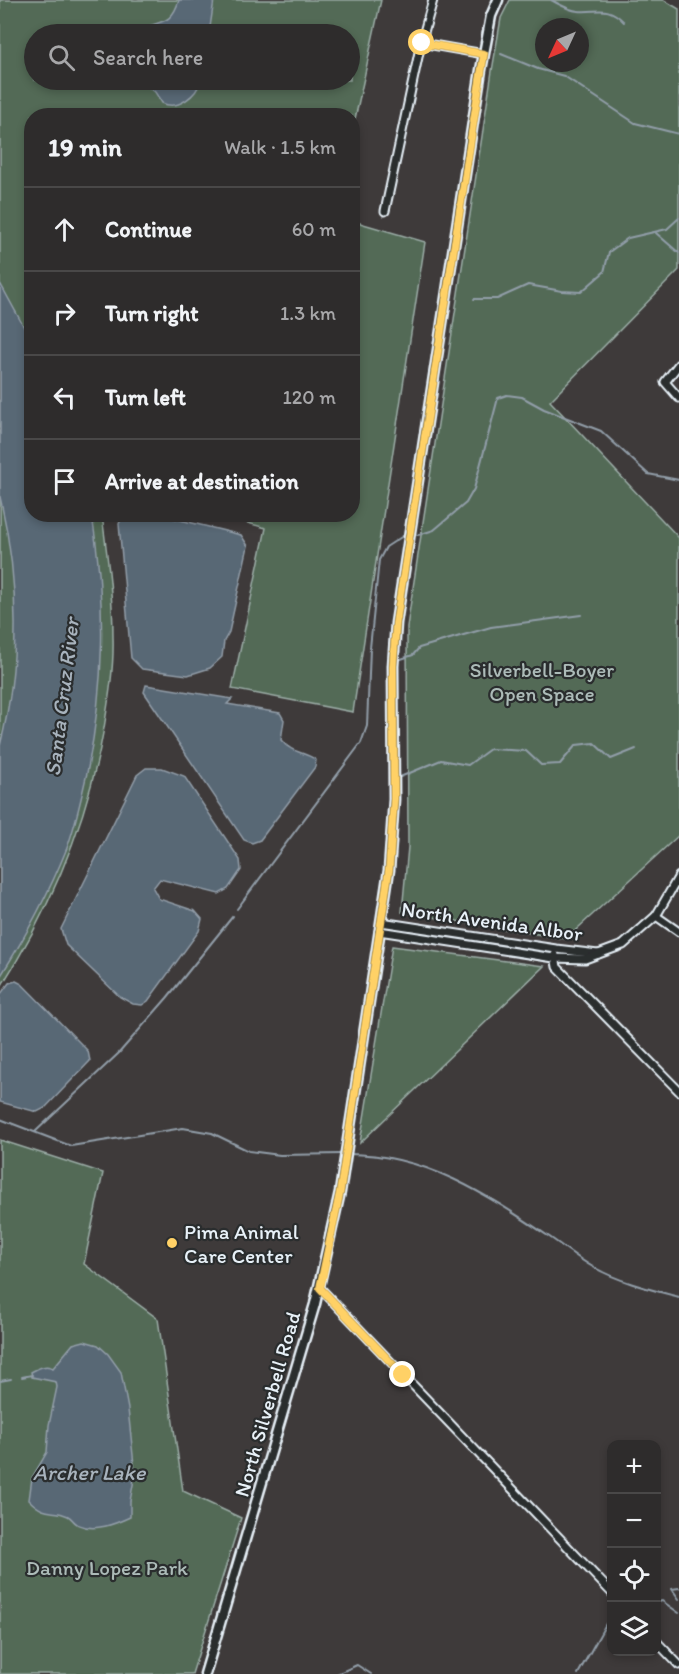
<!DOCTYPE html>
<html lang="en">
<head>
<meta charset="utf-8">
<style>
  body { margin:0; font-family:Itim,sans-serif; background:#363434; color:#f1f3f6 }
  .controls { position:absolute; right:18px; bottom:18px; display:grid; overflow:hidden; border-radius:12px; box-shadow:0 3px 9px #0003 }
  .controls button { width:54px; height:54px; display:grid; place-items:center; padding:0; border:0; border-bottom:2px solid #494848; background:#2e2c2c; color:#f1f3f6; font:30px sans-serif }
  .compass { position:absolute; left:535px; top:18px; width:54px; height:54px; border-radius:50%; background:#2e2c2c; box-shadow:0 3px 9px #0003; rotate:226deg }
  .stop { position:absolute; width:18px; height:18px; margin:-14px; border:4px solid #ffd166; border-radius:50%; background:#fff }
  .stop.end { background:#ffd166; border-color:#fff; box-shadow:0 2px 6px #0008 }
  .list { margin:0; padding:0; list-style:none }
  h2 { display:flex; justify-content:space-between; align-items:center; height:78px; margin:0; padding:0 24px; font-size:26px }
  h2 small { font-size:20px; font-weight:400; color:#a7a7a9 }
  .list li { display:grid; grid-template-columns:39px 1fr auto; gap:18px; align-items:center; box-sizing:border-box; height:84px; padding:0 24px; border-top:2px solid #494848 }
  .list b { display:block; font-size:22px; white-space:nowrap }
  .list em { font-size:20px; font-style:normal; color:#a7a7a9 }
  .icon { flex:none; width:33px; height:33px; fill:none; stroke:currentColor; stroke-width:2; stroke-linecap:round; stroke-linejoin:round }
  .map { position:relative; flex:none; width:679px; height:1674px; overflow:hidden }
  .search { position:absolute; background:#2e2c2c; box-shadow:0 3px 9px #0003; left:24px; top:24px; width:336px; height:66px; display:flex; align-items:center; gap:15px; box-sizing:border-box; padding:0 21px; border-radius:33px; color:#a7a7a9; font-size:22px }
  .panel { position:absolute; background:#2e2c2c; box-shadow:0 3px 9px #0003; left:24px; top:108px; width:336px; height:414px; border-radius:24px }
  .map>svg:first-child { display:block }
  .green { fill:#526a57; stroke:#9daea8; stroke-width:1.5; fill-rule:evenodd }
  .water { fill:#596775; stroke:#929ea9; stroke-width:1.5 }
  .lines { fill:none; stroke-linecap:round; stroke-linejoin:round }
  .stream { stroke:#929ea9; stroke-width:2 }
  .minor-casing { stroke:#e8f1f8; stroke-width:11 }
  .major-casing { stroke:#e8f1f8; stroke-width:13 }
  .minor { stroke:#2a2d2e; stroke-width:7 }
  .major { stroke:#2a2d2e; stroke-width:8 }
  .route { stroke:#ffd166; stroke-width:8 }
  .poi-dot { fill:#ffd166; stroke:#2a2d2e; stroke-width:2 }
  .labels { text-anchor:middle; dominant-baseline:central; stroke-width:4.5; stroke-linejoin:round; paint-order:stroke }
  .park-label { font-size:21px; fill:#acbbb8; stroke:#2a2d2e }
  .street-label { font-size:21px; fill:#e8f1f8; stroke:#2a2d2e }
  .poi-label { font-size:21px; fill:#e8f1f8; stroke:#2a2d2e; text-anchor:start }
  .water-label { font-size:22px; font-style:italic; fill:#a8b3bd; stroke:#2a2d2e }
</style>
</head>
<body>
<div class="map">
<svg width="679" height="1674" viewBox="0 0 679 1674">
  <rect width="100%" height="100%" fill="#3e3a3a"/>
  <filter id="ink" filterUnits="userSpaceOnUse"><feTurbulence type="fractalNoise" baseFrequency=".0167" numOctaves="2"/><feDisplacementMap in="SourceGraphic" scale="12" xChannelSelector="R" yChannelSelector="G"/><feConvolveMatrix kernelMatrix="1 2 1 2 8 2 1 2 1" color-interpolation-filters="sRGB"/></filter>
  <g filter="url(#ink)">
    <g class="green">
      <path d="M0 0H381L353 128 352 116H32V514L102 515C107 555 113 596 113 637 114 667 109 698 104 728 87 823 52 907 0 988ZM34 34H350V80H34Z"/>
      <path d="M510 0H664L679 9V270L550 401 679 538V835L566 939 402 912 408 847 407 627 492 71 501 18ZM544 27H580V63H544Z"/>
      <polygon points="353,221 425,242 353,712 232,689 266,528 219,515 352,514"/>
      <polygon points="392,946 544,966 360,1143"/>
      <polygon points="0,1140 103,1173 84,1264 158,1319 183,1491 241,1518 192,1674 0,1674"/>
    </g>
    <g class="water">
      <path d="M179 0H214L209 34H136C154 17 170 31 179 0Z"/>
      <path d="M139 80H201C197 95 178 111 162 103L155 92Z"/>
      <path d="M0 283 31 340 32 514 92 515C106 604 105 683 87 773 81 798 76 824 67 848 49 893 26 936 0 977V746C21 663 19 579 0 497Z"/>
      <polygon points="123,515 160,515 241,535 248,546 229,632 224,641 222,657 210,668 188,675 142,669 131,658 119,524"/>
      <path d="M146 685 232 699 227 704 280 713 284 720 281 740C292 754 304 751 316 760L315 767 260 840 252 843 244 840 144 692Z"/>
      <polygon points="146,768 162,768 184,776 240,860 241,870 228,889 219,894 160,879 153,888 159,899 195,911 202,919 199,931 148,1001 142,1005 133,1004 120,997 66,945 61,929 137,775"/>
      <polygon points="16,981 22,984 88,1051 90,1061 45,1108 37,1112 0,1102 0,995 9,983"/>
      <path d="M84 1341 98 1345 108 1354 121 1372 128 1409 135 1474 130 1501V1517C115 1524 95 1532 79 1525 75 1524 72 1518 68 1516 52 1508 47 1518 29 1500L32 1478 47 1452 49 1425 57 1387 56 1382 32 1377 31 1372C39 1368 45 1364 53 1368L73 1344Z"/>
    </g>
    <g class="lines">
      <g class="stream">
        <path d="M551 0C559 4 570 11 578 11 598 13 607 4 624 22"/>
        <polyline points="501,54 538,69 564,76 635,123 679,134"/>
        <polyline points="656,233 679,253"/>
        <polyline points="474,299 497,299 528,285 562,291 581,292 604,272 609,252 628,238 667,229 679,218"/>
        <polyline points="412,534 418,535 434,530 466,503 474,489 498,398 507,395 522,397 544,409 601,431 648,474 679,480"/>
        <polyline points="401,659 413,655 419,648 491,627 581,615"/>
        <polyline points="400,777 441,760 468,765 490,749 526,751 541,765 560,764 576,745 594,743 611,759 636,749"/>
        <polyline points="237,909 361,743 367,726 370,648 379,560 386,547 406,534"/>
        <polyline points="0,1119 71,1146 183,1128 212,1133 249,1151 280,1155 342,1154"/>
        <polyline points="35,1132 119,1053 167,998 233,916"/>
        <path d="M348 1154C425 1154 486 1194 548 1236 563 1246 577 1258 593 1267 620 1282 649 1289 679 1297"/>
        <polyline points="22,1377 32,1375"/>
        <polyline points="0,1381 11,1379"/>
        <polyline points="679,1588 672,1589 679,1599"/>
        <polyline points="656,1603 662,1601 679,1613"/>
        <polyline points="337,1674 357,1665 371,1674"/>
        <polyline points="578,1674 607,1622 612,1621"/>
      </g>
      <defs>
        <g id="minor">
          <polyline points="421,43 484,54"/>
          <polyline points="385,211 421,43 433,0"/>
          <polyline points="679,364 665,382 679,398"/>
          <polyline points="656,916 679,932"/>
          <polyline points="381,922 556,949 598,954"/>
          <polyline points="379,931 554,958 585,959 623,945 656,916 679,876"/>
          <polyline points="555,955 557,967 679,1091"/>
          <polyline points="320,1288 612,1593"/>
          <polyline points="656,1641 679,1665"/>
        </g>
        <polyline id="major" points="205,1674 315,1304 340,1192 389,870 394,799 393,666 396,623 481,70 491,16 498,0"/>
      </defs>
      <use href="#minor" class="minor-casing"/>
      <use href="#major" class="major-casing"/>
      <use href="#minor" class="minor"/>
      <use href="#major" class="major"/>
    </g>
  </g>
  <g class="lines" filter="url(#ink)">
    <polyline class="route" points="403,1375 320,1288 340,1192 389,870 394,799 393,666 396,623 484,54 422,43"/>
  </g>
  <circle class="poi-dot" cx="172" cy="1243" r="6"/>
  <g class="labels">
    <g class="park-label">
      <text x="542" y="669">Silverbell-Boyer<tspan x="542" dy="24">Open Space</tspan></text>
      <text x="107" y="1567">Danny Lopez Park</text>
    </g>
    <g class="street-label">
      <text transform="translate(492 921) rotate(8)">North Avenida Albor</text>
      <text transform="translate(267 1404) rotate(-74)">North Silverbell Road</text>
    </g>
    <g class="poi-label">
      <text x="184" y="1231">Pima Animal<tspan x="184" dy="24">Care Center</tspan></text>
    </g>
    <g class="water-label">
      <text transform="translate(62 697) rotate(-83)">Santa Cruz River</text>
      <text x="89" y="1472">Archer Lake</text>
    </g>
  </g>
</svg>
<div class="controls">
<button>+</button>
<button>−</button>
<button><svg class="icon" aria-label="locate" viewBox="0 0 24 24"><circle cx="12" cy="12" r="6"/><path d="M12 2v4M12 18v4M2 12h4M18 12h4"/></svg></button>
<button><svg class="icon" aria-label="layers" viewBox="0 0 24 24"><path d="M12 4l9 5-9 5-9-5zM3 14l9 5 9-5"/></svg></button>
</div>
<svg class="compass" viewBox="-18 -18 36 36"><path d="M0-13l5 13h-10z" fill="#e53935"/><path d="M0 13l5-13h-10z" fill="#a7a7a9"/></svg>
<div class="stop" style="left:422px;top:43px"></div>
<div class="stop end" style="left:403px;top:1375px"></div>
<div class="search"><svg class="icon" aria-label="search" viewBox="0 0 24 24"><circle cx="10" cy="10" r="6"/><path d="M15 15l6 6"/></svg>Search here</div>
<section class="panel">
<h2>19 min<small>Walk · 1.5 km</small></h2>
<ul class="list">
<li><svg class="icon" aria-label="ahead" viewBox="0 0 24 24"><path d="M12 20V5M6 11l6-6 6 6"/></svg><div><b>Continue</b></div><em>60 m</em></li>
<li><svg class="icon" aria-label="right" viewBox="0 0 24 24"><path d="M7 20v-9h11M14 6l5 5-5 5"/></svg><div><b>Turn right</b></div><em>1.3 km</em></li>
<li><svg class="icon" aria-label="left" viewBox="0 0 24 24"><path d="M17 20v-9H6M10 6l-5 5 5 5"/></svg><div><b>Turn left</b></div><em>120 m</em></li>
<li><svg class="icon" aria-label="arrive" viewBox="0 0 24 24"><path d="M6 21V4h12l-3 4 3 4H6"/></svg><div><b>Arrive at destination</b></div></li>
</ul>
</section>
</div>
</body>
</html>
